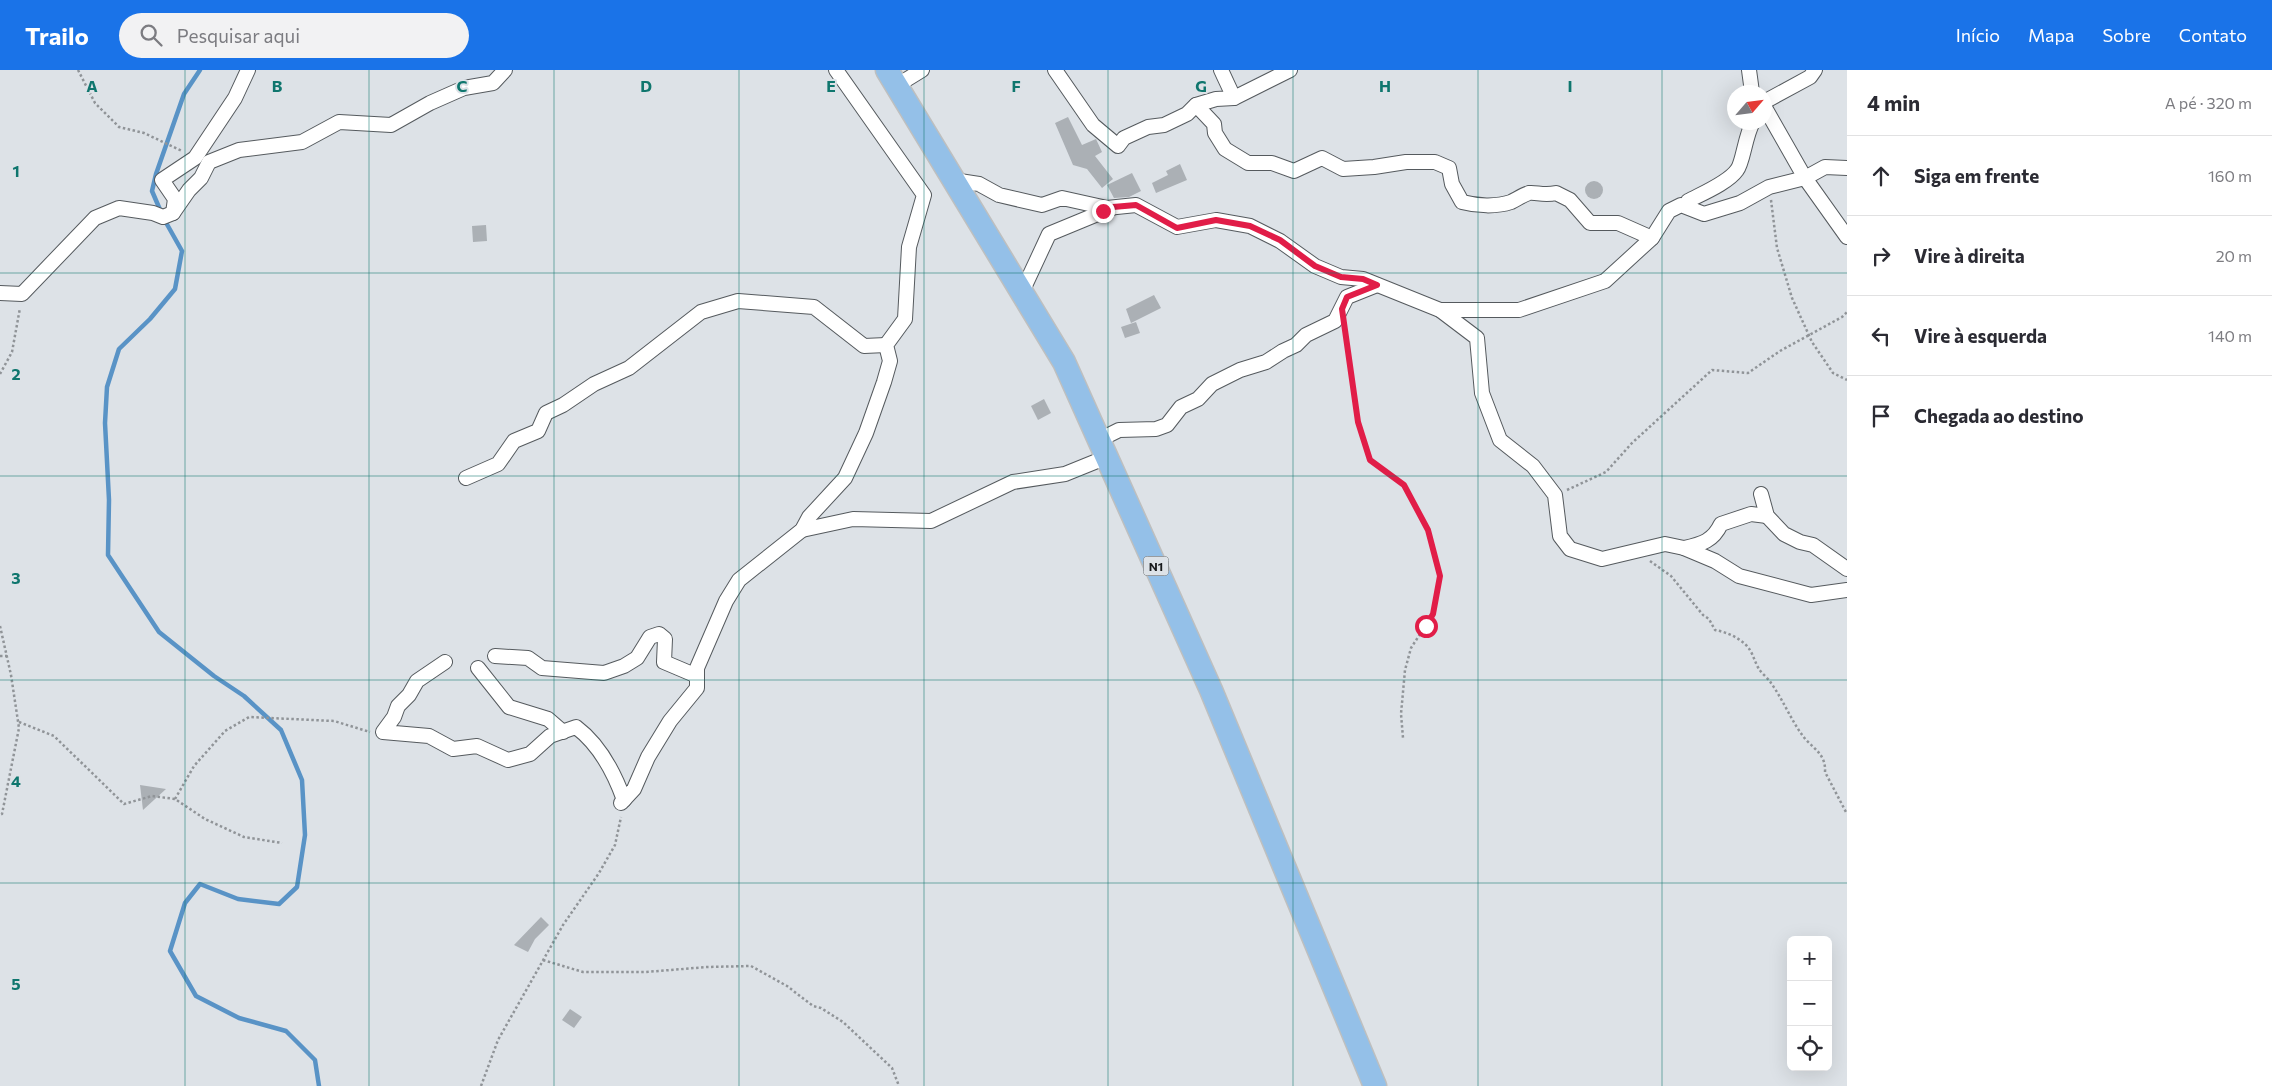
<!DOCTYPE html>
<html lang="pt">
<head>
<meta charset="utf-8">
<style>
  body { margin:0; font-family:Commissioner,sans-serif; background:#f2f2f3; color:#2b2b33 }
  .controls { position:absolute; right:15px; bottom:15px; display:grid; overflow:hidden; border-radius:8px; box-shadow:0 5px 20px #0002 }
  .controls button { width:45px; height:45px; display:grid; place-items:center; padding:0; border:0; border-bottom:1px solid #e1e1e2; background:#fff; color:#2b2b33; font:25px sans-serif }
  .compass { position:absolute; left:1727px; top:15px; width:45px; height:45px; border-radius:50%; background:#fff; box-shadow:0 5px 20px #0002; rotate:62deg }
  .stop { position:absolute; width:15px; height:15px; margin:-11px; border:4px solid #e11d48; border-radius:50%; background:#fff }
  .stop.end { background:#e11d48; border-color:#fff; box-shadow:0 1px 5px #0008 }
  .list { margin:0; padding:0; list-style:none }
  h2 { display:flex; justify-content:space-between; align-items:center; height:65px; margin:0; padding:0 20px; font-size:21px }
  h2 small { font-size:16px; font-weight:400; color:#7c7c81 }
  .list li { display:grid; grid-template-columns:32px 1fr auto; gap:15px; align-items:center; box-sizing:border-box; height:80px; padding:0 20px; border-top:1px solid #e1e1e2 }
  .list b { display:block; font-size:19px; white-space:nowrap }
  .list em { font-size:16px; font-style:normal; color:#7c7c81 }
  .icon { flex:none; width:28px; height:28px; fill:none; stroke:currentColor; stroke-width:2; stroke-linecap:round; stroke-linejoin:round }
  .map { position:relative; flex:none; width:1847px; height:1016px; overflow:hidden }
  header { display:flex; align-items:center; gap:30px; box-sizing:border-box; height:70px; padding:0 25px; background:#1a73e8; color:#fff }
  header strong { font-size:24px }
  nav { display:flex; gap:28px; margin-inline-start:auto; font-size:18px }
  .search { width:350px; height:45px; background:#f2f2f3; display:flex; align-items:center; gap:12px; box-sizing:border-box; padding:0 18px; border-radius:28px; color:#7c7c81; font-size:19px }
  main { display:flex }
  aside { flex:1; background:#fff }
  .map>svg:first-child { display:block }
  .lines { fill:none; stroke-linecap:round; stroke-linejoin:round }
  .stream { stroke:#5993c6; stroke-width:4.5 }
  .building { fill:#abb0b5 }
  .minor-casing { stroke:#555a5e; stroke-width:16 }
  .trunk-casing { stroke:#bebfbf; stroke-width:25 }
  .path { stroke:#909498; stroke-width:2.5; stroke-dasharray:2.5 2.5; stroke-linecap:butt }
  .minor { stroke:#fff; stroke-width:14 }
  .trunk { stroke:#94c0e8; stroke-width:22 }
  .route { stroke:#e11d48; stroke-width:6 }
  .grid { fill:none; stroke:#0f766e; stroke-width:1; stroke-opacity:0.55 }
  .labels { text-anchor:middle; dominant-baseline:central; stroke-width:4; stroke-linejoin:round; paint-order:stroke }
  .shield { fill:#dde2e7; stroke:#535659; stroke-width:1 }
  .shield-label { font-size:12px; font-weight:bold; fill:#181a1c }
  .grid-label { font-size:16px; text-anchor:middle; font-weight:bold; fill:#0f766e; stroke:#dde2e7; stroke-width:4; stroke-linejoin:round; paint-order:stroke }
</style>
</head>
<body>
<header>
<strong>Trailo</strong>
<div class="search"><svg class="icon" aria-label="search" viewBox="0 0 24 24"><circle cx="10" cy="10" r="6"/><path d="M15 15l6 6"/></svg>Pesquisar aqui</div>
<nav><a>Início</a><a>Mapa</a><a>Sobre</a><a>Contato</a></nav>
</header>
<main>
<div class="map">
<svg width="1847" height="1016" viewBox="0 0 1847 1016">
  <rect width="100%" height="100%" fill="#dde2e7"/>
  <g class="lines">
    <g class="stream">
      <polyline points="161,142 152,121 156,104 184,24 200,0"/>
      <polyline points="164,149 182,181 175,219 150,249 119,279 107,317 105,353 109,430 108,485 159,562 214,606 244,626 281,660 302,710 305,765 297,817 279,834 238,829 200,814 185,833 170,881 196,926 239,948 286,961 315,990 319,1016"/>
    </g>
  </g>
  <g class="building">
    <polygon points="1068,47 1082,75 1096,69 1102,82 1095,86 1113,109 1102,118 1087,99 1073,95 1055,53"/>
    <polygon points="1180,94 1187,110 1156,123 1152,113 1168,105 1166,101"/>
    <polygon points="1132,103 1141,121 1129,127 1114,128 1107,115"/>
    <circle cx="1594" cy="120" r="9"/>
    <polygon points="486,155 487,171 473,172 472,156"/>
    <polygon points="1154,225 1161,238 1131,253 1126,239"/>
    <polygon points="1136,252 1140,263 1125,268 1121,257"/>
    <polygon points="1044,329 1051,343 1038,350 1031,336"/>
    <polygon points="140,715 166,719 143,740"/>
    <polygon points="541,847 549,855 535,869 528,882 514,875"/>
    <polygon points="570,939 582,947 574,958 562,950"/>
  </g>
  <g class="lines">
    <defs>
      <g id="minor">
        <polyline points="1055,0 1093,55 1118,76 1124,68 1148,57 1164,55 1187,44 1196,35 1216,29 1234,28 1221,0"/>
        <polyline points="1749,0 1752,22"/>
        <polyline points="896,16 922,0"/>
        <polyline points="1234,28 1290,0"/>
        <polyline points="1764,32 1810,7 1815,0"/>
        <path d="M1196 35 1214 54 1215 63 1225 79 1248 93H1272L1294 101 1322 88 1343 99 1374 97 1406 92H1435L1449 98 1452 114 1462 132C1477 136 1496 137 1511 132 1517 129 1523 125 1529 123 1536 122 1544 126 1556 123L1570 130 1590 153H1618L1652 168"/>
        <polyline points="1764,36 1805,108 1825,97 1847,98"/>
        <polyline points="953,110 979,114 999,125 1042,135 1062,128 1107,138 1136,135 1177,157 1216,150 1250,156 1280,171 1315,196 1341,207 1363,209 1440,240 1477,268 1482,323 1500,370 1533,396 1555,425 1560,466 1570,479 1602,489 1665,474 1684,478 1715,491 1739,506 1811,525 1847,520"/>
        <path d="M1688 131C1701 124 1728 113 1737 100 1743 93 1745 66 1753 52"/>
        <polyline points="173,143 175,129 162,110 195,88 235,28 248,0"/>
        <polyline points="1022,222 1049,164 1112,138"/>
        <polyline points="0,223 22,224 95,148 119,138 153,143 163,147 173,143 189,120 201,108 209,92 239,80 302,72 339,52 391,55 430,33 464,18 493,13 505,0"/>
        <polyline points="1440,240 1519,240 1605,211 1652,168 1669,141 1681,135 1704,144 1740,133 1769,117 1805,108 1847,167"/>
        <polyline points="1099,370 1119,360 1156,359 1167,355 1181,337 1198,329 1212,314 1240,300 1266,292 1283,281 1296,275 1306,265 1335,251 1347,227 1377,215"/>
        <polyline points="466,408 498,394 514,371 538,361 546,343 563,335 594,314 629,298 701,242 738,231 814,237 864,276 886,275"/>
        <polyline points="1761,424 1767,446 1784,464 1800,472 1813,475 1847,499"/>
        <polyline points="802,460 853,449 931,451 1013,412 1065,404 1107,387"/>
        <path d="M1684 478C1702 474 1713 471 1721 454L1751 444 1767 446"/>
        <polyline points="495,586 528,588 542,598 604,603 624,596 637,588 650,567 659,564 665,569 664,592 697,606"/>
        <path d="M445 592 417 611 409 625 398 636 394 647 383 662 429 666 453 679 477 676 508 690 530 684 550 666 576 657C600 675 614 702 624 730"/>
        <polyline points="478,598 509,637 548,649 563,662"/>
        <polyline points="621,733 634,719 648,687 670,651 697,618 697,598 726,531 739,510 802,460 809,447 845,408 866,363 884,312 890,291 886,275 905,249 909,177 924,125 836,0"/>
      </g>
      <polyline id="trunk" points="887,0 1064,292 1211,620 1375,1016"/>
    </defs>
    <use href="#minor" class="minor-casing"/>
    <use href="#trunk" class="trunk-casing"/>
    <g class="path">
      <polyline points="78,0 95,33 119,57 144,63 182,81"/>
      <polyline points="1771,130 1777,178 1792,228 1812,272 1833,303 1847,310"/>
      <polyline points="1345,260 1358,351 1371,390 1403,415 1428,460 1440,506 1433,544 1411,578 1405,600 1401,644 1403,668"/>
      <polyline points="0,304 12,282 20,238"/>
      <polyline points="1567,420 1606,402 1632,373 1712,300 1748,303 1780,281 1842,247 1847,242"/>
      <path d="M1650 491 1671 506 1703 545 1709 549 1715 560C1726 562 1738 567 1746 575 1753 582 1754 591 1759 599 1762 604 1768 608 1771 613 1784 631 1792 653 1806 670 1816 680 1826 686 1825 702L1847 744"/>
      <polyline points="0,556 11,605 19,658 2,744 0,745"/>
      <polyline points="0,586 7,586"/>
      <polyline points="19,652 54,666 124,734 152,726 175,729 205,749 244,767 282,773"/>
      <polyline points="175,729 194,696 225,661 249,647 334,651 370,662"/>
      <polyline points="543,890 583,902 646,902 707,897 751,896 787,916 813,936 821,938 843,952 892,998 899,1016"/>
      <polyline points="481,1016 498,970 563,855 599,803 615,775 621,747"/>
    </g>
    <use href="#minor" class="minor"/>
    <use href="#trunk" class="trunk"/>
  </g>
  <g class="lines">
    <polyline class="route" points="1103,141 1113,137 1136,135 1177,158 1216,150 1250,156 1280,170 1315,196 1341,207 1363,209 1377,215 1347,227 1342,239 1358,352 1370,390 1404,415 1428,460 1440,506 1433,544 1426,556"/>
  </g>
  <path class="grid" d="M185 0V1016M369 0V1016M554 0V1016M739 0V1016M924 0V1016M1108 0V1016M1293 0V1016M1478 0V1016M1662 0V1016M0 203H1847M0 406H1847M0 610H1847M0 813H1847"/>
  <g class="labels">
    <rect class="shield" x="1143.5" y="486.5" width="25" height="19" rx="4"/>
    <g class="shield-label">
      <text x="1156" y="496">N1</text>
    </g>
  </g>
  <g class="grid-label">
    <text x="92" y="22">A</text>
    <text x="277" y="22">B</text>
    <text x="462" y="22">C</text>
    <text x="646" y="22">D</text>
    <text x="831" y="22">E</text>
    <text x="1016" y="22">F</text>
    <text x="1201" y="22">G</text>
    <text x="1385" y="22">H</text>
    <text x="1570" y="22">I</text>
    <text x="16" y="107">1</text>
    <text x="16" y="310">2</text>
    <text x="16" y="514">3</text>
    <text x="16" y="717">4</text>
    <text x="16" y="920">5</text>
  </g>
</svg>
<div class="controls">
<button>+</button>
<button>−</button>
<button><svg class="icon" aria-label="locate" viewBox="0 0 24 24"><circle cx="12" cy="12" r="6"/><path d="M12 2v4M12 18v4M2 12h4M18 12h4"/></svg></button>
</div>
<svg class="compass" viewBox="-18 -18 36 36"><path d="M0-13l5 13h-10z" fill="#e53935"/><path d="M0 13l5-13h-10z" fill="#7c7c81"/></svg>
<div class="stop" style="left:1426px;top:556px"></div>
<div class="stop end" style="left:1103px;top:141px"></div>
</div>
<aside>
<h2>4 min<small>A pé · 320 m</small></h2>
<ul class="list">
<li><svg class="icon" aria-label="ahead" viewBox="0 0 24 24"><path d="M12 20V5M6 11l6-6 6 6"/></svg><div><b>Siga em frente</b></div><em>160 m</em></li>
<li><svg class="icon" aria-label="right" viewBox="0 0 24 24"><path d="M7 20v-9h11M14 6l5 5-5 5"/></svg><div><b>Vire à direita</b></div><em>20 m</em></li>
<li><svg class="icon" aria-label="left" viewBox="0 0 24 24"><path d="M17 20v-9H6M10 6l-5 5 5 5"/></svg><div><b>Vire à esquerda</b></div><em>140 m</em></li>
<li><svg class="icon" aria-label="arrive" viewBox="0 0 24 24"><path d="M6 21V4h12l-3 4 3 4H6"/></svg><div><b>Chegada ao destino</b></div></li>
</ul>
</aside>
</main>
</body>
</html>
